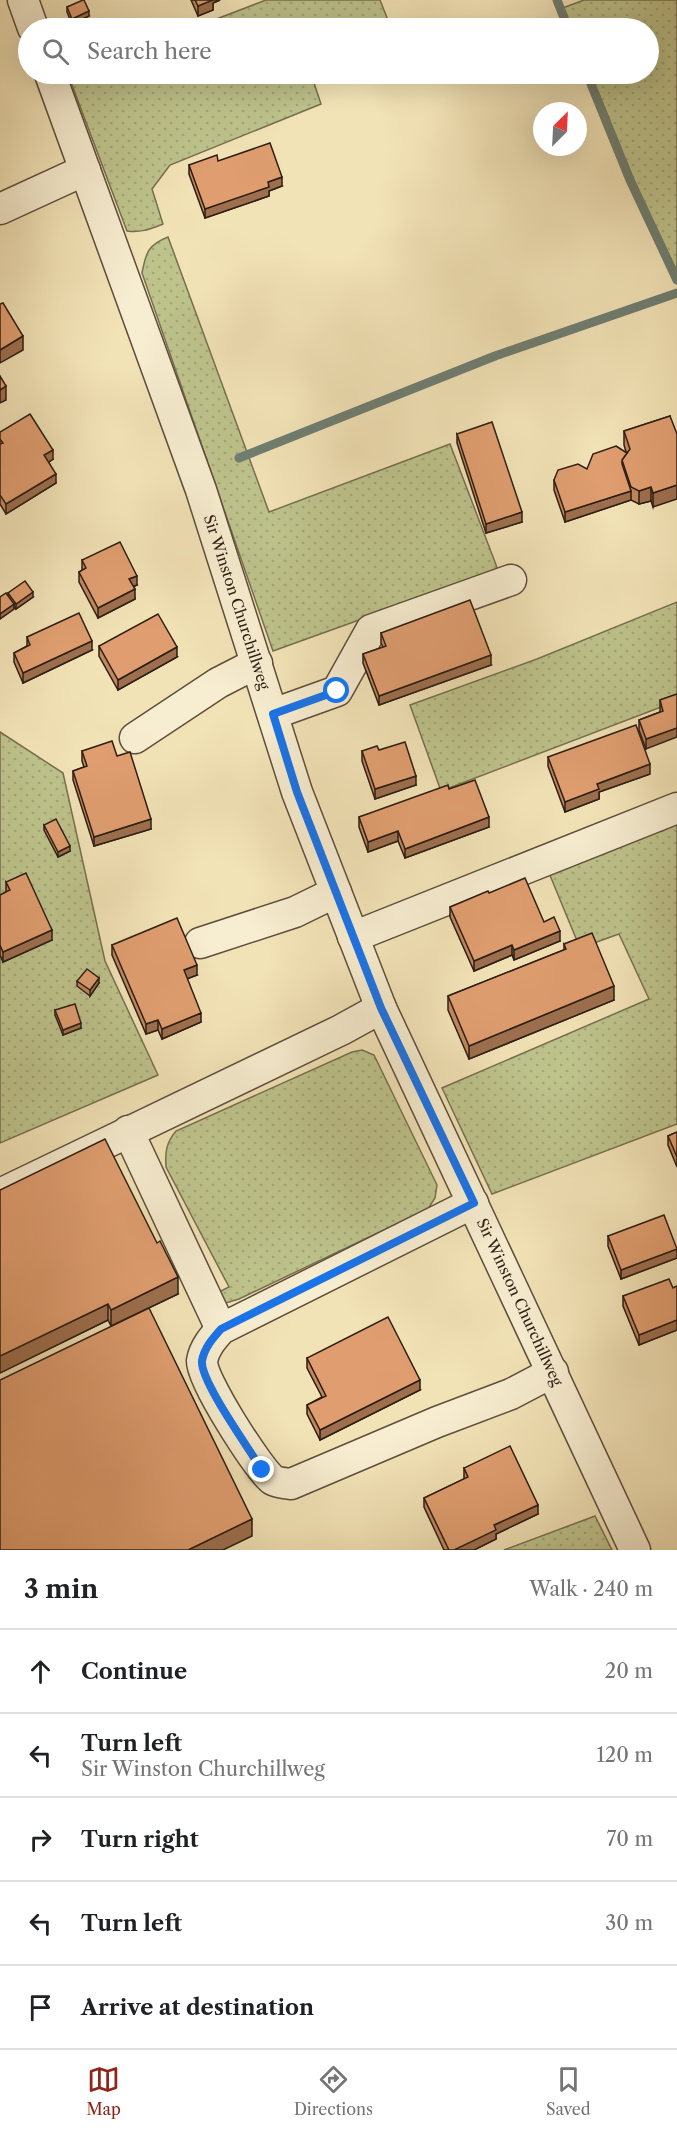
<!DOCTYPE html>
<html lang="en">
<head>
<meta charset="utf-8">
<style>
  body { margin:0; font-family:"Libre Caslon Text",serif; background:#f6f6f6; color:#202124 }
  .compass { position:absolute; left:533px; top:102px; width:54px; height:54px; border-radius:50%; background:#fff; box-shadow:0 6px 24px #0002; rotate:24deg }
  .stop { position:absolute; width:18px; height:18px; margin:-14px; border:4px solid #1a73e8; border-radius:50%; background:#fff }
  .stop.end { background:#1a73e8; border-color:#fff; box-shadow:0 2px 6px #0008 }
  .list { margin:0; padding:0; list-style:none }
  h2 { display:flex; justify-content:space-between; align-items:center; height:78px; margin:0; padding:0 24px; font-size:26px }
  h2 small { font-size:20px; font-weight:400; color:#757577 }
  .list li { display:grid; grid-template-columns:39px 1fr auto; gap:18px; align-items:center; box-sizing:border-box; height:84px; padding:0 24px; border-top:2px solid #e0e0e0 }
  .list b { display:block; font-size:22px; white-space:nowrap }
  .list p { margin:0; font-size:20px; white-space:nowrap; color:#757577 }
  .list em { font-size:20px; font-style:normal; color:#757577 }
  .icon { flex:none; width:33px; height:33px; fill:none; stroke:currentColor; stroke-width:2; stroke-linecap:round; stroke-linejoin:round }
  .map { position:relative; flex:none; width:677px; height:1550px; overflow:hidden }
  .search { position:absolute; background:#fff; box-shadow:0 6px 24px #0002; left:18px; right:18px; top:18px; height:66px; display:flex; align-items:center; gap:15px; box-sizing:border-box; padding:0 21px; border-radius:33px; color:#757577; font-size:22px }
  .sheet { height:498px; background:#fff }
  nav { display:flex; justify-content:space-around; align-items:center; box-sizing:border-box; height:84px; border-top:2px solid #e0e0e0; background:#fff; font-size:16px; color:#757577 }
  nav a { display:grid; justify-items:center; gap:3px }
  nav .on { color:#8f2418 }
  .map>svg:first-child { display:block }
  .grass { fill:url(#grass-dots); stroke:#757050; stroke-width:1.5 }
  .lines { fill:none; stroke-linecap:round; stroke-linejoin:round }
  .stream { stroke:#6f7e72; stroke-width:9 }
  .minor-casing { stroke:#5e4e3c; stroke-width:33 }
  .minor { stroke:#f7edd0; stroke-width:30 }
  .wall { fill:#c18860; stroke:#2c1d13; stroke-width:1.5 }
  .shaded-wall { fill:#9d6f4e; stroke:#2c1d13; stroke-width:1.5 }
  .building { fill:#e09e70; stroke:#2c1d13; stroke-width:1.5 }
  .route { stroke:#1a73e8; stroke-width:8 }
  .labels { text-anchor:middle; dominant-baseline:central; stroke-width:4.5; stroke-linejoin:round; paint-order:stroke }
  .street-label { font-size:15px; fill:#2c1d13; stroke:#f7edd0 }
</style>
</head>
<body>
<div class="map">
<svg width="677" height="1550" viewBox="0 0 677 1550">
  <defs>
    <pattern id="grass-dots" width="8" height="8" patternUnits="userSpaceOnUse" patternTransform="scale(1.5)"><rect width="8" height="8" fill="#bec38c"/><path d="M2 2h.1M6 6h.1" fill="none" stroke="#a3a778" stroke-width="1.8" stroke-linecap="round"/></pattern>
  </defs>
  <rect width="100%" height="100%" fill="#f2e3b7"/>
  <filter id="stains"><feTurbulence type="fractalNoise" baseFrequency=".00333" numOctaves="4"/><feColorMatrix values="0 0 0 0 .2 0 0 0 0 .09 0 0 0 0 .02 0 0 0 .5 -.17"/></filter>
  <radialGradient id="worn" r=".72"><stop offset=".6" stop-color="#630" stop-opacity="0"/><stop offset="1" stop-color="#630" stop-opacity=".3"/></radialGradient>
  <g class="grass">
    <polygon points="266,0 380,0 391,28 193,28"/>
    <polygon points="584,0 677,0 677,280 588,74 648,74 648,28 569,28 560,9"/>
    <path d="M77 74H330L313 80 321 104 170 165 152 189 163 224C150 229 141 233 127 231L69 77Z"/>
    <path d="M168 237 269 512 450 444 498 570 273 651 142 273C146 252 148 245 168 237Z"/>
    <polygon points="677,602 677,701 441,791 410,705 537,659"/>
    <polygon points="0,732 63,773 105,961 158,1075 0,1143"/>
    <polygon points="677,823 677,1124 492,1194 442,1088 649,999 619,934 580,948 549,873"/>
    <path d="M362 1050 374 1055 437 1185 435 1198 428 1209 239 1299 226 1303 215 1294 229 1287 166 1167C165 1152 166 1143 176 1131L352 1052Z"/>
    <polygon points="595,1516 612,1550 504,1550"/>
  </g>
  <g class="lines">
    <g class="stream">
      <polyline points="557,0 568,28"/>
      <polyline points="587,74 630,180 677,280"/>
      <polyline points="239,458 495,356 677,293"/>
    </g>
    <defs>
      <g id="minor">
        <polyline points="23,0 33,28"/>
        <polyline points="50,74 201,490 297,792 381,1008 635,1550"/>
        <polyline points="0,209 85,170"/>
        <polyline points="273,714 337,691 371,630 511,580"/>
        <polyline points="135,738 218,683 257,663"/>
        <polyline points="353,937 677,808"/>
        <polyline points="200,943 295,912 336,892"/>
        <polyline points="128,1131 221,1329"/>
        <polyline points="0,1194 341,1030 381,1008"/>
        <path d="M473 1203 221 1329C213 1338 204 1348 202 1361 200 1378 259 1470 273 1480 278 1483 286 1483 291 1484L437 1422 511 1394 553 1372"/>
      </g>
    </defs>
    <use href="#minor" class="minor-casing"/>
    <use href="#minor" class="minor"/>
  </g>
  <g class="wall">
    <polygon points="191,0 220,0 213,3 213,10 198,16"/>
    <polygon points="67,7 89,16 72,24 67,12"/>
    <polygon points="218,161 282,186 269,191 269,196 205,218 189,174 189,165"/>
    <polygon points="670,416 653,507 651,501 639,504 631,500 565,522 554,490 554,480 587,469 626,452 624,445 624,431"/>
    <polygon points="0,432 53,459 49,462 56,483 6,514 0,504"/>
    <polygon points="457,434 522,522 486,533 457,443"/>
    <polygon points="82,560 137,585 133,587 135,599 98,618 79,582 79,572 82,570"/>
    <polygon points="8,593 33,597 16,609 14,606 14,609 8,596"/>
    <polygon points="381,633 491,665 379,705 363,663 363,654 383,647 381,643"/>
    <polygon points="27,637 92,650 23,683 14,662 14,653 27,646"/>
    <polygon points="99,646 177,657 118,690 99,656"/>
    <polygon points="677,694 646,749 639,730 639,720 660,712 660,700"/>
    <polygon points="379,750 416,785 375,799 362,761 362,751"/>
    <polygon points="82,751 117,756 151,829 94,846 73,780 73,771 84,767 82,761"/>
    <polygon points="548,757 650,774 599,792 599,799 565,812 548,766"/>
    <polygon points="449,789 489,827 405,858 398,841 368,852 359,827 359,817"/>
    <polygon points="44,825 70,851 58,857 44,830"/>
    <polygon points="6,882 52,940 3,962 0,955 0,895 6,892"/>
    <polygon points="489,893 544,922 560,941 514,960 512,955 474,971 450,917 450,907"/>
    <polygon points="564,944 614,1000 469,1059 448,1010 448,996 564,950"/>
    <polygon points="112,945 197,975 187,979 201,1022 162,1039 158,1030 146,1034 112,955"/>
    <polygon points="77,981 99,983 90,996 77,986"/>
    <polygon points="55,1010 81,1028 63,1035 55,1015"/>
    <polygon points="677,1132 677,1167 668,1145 668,1136"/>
    <polygon points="0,1190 178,1294 111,1326 108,1320 0,1373"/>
    <polygon points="608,1236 677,1248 677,1258 621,1279 608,1246"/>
    <polygon points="677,1286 677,1330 639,1345 623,1306 623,1296 673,1288"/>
    <polygon points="307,1358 420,1390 320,1440 307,1414 307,1405 322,1397 307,1368"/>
    <polygon points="464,1468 538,1514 496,1534 496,1539 474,1550 444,1550 424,1507 424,1498 464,1479"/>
  </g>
  <g class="shaded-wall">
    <polygon points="211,0 220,0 213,3 213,10 198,16 198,6"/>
    <polygon points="89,11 89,16 72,24 72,19"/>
    <polygon points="282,177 282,186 269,191 269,196 205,218 205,209 268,182"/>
    <polygon points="23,336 23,350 0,363 0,350"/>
    <polygon points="6,386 6,400 0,403 0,390"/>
    <polygon points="53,450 53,459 44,465 44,455"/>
    <polygon points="56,474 56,483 6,514 6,504"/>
    <polygon points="677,485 677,499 653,507 653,493"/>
    <polygon points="651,487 651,501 639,504 639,491"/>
    <polygon points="631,491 631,500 565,522 565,512"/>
    <polygon points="522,512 522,522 486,533 486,524"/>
    <polygon points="137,576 137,585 129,588 129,579"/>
    <polygon points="135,589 135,599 98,618 98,608"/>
    <polygon points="33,592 33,597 16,609 16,604"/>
    <polygon points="14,604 14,609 0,619 0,614"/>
    <polygon points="92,641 92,650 23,683 23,673"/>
    <polygon points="177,647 177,657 118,690 118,680"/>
    <polygon points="491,655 491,665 379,705 379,696"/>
    <polygon points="677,728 677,737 646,749 646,739"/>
    <polygon points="650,764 650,774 599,792 599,799 565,812 565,802 597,784"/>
    <polygon points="416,776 416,785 375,799 375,789"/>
    <polygon points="489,817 489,827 405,858 405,849"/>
    <polygon points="151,819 151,829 94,846 94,837"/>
    <polygon points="398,831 398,841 368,852 368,842"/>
    <polygon points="70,846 70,851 58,857 58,852"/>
    <polygon points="52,930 52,940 3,962 3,952"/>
    <polygon points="560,931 560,941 514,960 514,950"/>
    <polygon points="512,945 512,955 474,971 474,961"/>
    <polygon points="197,965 197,975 184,980 184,970"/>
    <polygon points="99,978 99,983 90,996 90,990"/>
    <polygon points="614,986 614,1000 469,1059 469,1046"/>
    <polygon points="201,1013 201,1022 162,1039 162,1029"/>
    <polygon points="158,1020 158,1030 146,1034 146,1024"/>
    <polygon points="81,1023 81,1028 63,1035 63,1030"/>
    <polygon points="677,1249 677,1258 621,1279 621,1270"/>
    <polygon points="178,1277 178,1294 111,1326 111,1310"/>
    <polygon points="108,1304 108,1320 0,1373 0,1356"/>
    <polygon points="677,1320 677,1330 639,1345 639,1335"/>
    <polygon points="420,1380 420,1390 320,1440 320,1430"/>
    <polygon points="538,1505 538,1514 496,1534 496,1539 474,1550 454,1550 494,1525"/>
    <polygon points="252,1519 252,1536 223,1550 188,1550"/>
  </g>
  <g class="building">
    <polygon points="83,0 84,0 89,11 72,19 67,7"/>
    <polygon points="195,0 213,0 198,6"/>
    <polygon points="270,143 282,177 268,182 269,187 205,209 189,165 217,155 218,161"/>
    <polygon points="3,303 23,336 0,350 0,304"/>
    <polygon points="0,376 6,386 0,390"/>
    <polygon points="30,414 53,450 44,455 56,474 6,504 0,495 0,444 3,443 0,439 0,432"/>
    <polygon points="670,416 677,434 677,485 653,493 651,487 639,491 631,487 622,460 630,449 624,431"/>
    <polygon points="492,422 522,512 486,524 457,434"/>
    <polygon points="616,446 627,453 622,460 622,464 631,491 565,512 554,480 558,470 578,464 587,469 593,454"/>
    <polygon points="120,542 137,576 129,579 135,589 98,608 79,572 86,568 82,560"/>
    <polygon points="25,581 33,592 16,604 8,593"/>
    <polygon points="6,593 14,604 0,614 0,597"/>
    <polygon points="470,600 491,655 379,696 363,654 386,646 381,633"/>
    <polygon points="79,613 92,641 23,673 14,653 30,645 27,637"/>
    <polygon points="158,614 177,647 118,680 99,646"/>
    <polygon points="677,694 677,728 646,739 639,720 663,711 660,700"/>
    <polygon points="636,725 650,764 597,784 599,789 565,802 548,757"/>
    <polygon points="112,741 117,756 130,752 151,819 94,837 73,771 87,766 82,751"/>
    <polygon points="405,742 416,776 375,789 362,751 377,746 379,750"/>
    <polygon points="475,780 489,817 405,849 398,831 368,842 359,817 448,785 449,789"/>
    <polygon points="56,819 70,846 58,852 44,825"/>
    <polygon points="26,873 52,930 3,952 0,945 0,895 10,890 6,882"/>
    <polygon points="525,878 544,922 554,917 560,931 514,950 512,945 474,961 450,907 488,891 489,893"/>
    <polygon points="177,918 197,965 184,970 201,1013 162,1029 158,1020 146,1024 112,945"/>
    <polygon points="592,933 614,986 469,1046 448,996 566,949 564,944"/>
    <polygon points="87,969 99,978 90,990 77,981"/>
    <polygon points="75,1004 81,1023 63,1030 55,1010"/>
    <polygon points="677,1132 677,1157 668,1136"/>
    <polygon points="105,1139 157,1243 160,1241 178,1277 111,1310 108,1304 0,1356 0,1190"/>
    <polygon points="664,1215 677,1249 621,1270 608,1236"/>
    <polygon points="669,1279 673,1288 677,1286 677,1320 639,1335 623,1296"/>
    <polygon points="149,1308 252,1519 188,1550 0,1550 0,1380"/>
    <polygon points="388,1317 420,1380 320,1430 307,1405 326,1396 307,1358"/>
    <polygon points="510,1446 538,1505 494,1525 496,1530 454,1550 449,1550 424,1498 468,1477 464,1468"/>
  </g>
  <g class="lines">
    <path class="route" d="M262 1470C250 1450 200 1381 202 1361 204 1348 213 1338 221 1329L474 1203 381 1008 297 792 273 714 337 691"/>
  </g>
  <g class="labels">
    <g class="street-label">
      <text transform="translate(237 602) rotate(72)">Sir Winston Churchillweg</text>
      <text transform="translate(520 1302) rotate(65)">Sir Winston Churchillweg</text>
    </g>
  </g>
  <rect width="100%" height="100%" filter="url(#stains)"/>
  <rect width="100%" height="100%" fill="url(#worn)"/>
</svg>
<svg class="compass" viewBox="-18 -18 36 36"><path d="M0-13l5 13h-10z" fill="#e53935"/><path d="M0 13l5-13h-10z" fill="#757577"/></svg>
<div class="stop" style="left:337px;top:691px"></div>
<div class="stop end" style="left:262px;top:1470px"></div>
<div class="search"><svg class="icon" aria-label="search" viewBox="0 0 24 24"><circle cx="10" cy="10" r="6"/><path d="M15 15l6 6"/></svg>Search here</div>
</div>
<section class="sheet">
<h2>3 min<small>Walk · 240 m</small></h2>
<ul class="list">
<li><svg class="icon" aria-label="ahead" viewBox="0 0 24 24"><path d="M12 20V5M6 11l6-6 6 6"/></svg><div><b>Continue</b></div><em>20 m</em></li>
<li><svg class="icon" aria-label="left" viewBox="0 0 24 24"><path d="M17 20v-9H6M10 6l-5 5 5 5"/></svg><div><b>Turn left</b><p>Sir Winston Churchillweg</p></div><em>120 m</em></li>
<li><svg class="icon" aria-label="right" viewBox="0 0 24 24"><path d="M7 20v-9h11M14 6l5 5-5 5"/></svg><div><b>Turn right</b></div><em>70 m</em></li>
<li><svg class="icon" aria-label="left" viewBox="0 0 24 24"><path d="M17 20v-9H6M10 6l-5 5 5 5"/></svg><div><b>Turn left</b></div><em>30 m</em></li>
<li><svg class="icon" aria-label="arrive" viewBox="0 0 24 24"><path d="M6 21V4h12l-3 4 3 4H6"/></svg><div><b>Arrive at destination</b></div></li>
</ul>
</section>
<nav>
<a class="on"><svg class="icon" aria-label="map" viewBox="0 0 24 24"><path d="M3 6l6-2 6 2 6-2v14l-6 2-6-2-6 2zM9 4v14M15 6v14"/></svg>Map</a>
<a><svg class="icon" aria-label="directions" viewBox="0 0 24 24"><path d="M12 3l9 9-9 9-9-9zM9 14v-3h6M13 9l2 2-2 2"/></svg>Directions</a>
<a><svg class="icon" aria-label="saved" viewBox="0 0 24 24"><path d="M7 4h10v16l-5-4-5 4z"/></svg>Saved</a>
</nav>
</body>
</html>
